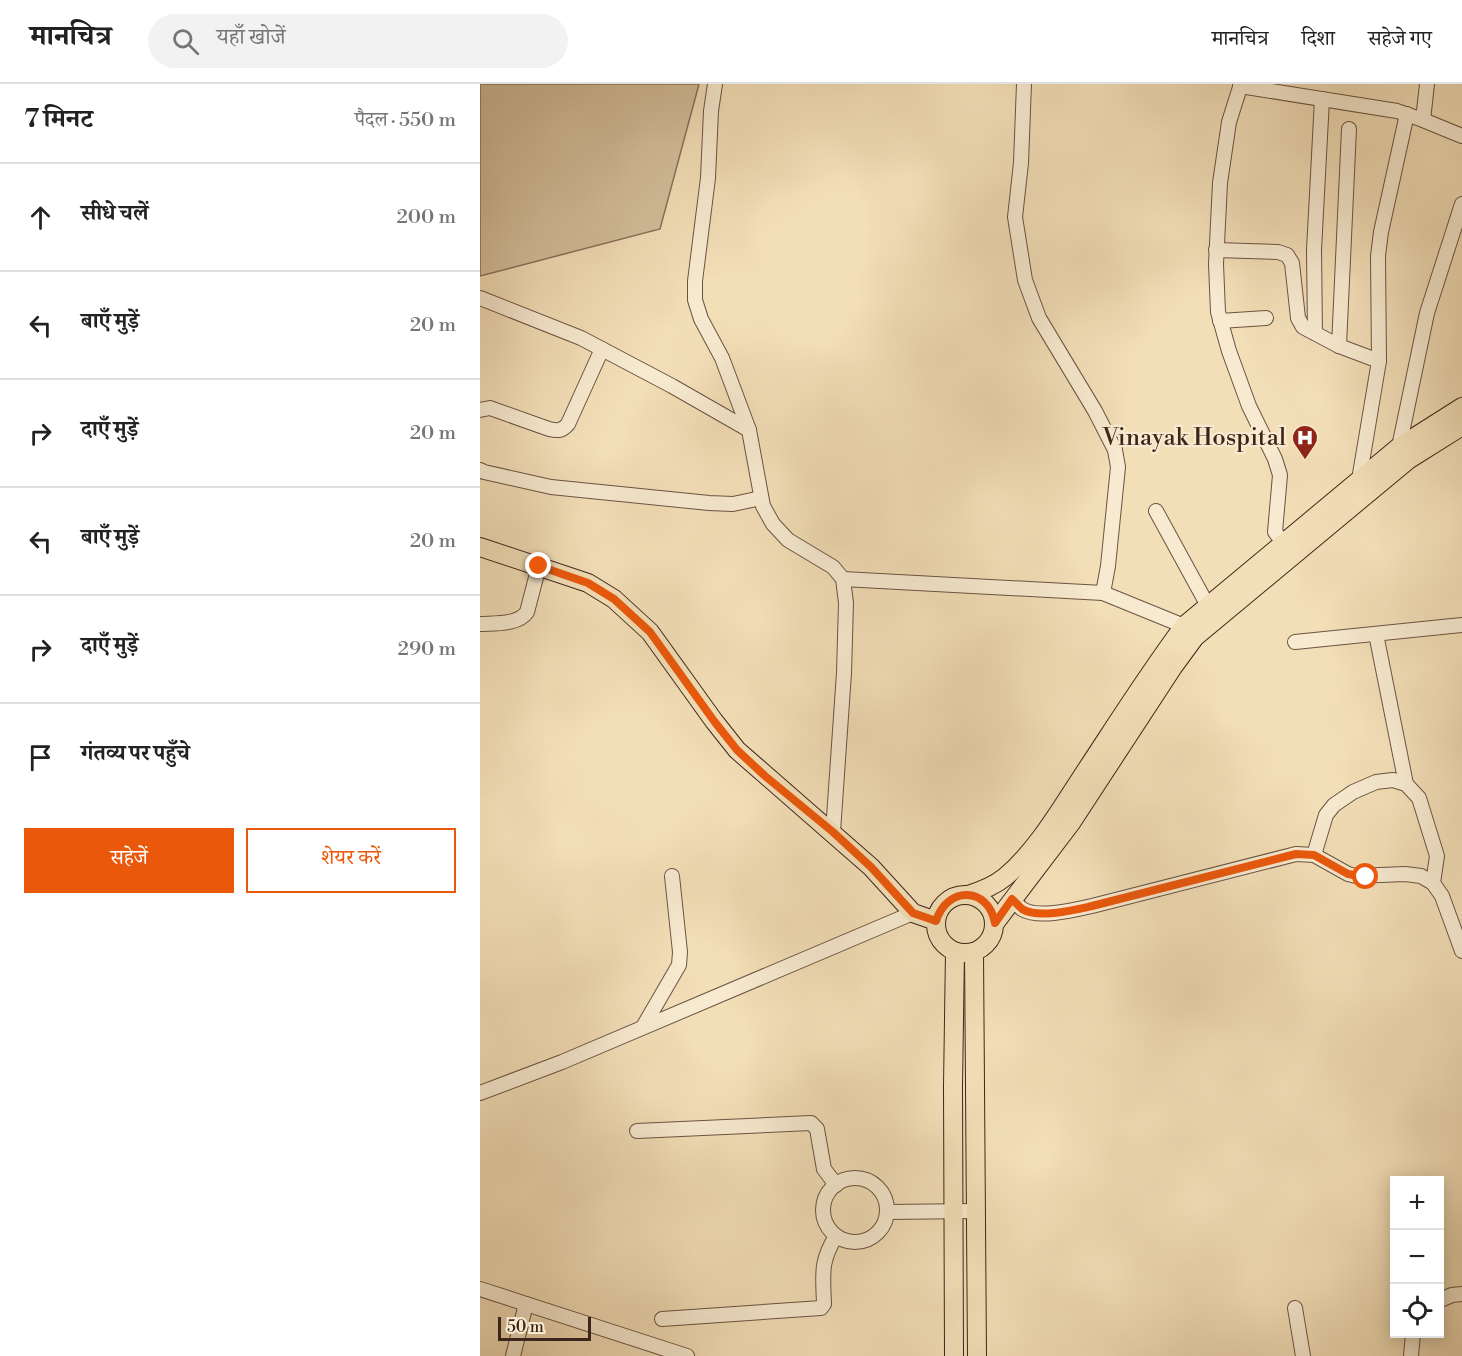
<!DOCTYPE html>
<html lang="hi">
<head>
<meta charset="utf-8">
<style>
  body { margin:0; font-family:"Libre Bodoni","Noto Serif Devanagari",serif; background:#f2f2f2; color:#222 }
  .controls { position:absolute; right:18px; bottom:18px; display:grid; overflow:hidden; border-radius:0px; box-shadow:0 3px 15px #0003 }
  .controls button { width:54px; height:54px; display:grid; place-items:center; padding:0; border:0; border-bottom:2px solid #e0e0e0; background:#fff; color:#222; font:30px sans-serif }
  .scale { position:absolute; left:18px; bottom:15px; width:93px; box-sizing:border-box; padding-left:6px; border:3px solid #3e251b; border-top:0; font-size:16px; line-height:21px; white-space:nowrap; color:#3e251b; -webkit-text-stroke:4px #f7ead0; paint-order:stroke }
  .stop { position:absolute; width:18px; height:18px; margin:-14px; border:4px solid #ea580c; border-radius:50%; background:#fff }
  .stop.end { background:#ea580c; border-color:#fff; box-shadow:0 2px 6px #0008 }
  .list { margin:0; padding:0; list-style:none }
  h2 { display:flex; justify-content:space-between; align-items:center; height:78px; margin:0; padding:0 24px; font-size:26px }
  h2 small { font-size:20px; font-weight:400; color:#767676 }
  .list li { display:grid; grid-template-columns:39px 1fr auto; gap:18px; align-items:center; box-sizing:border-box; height:108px; padding:0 24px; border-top:2px solid #e0e0e0 }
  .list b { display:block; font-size:22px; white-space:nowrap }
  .list em { font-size:20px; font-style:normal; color:#767676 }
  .actions { display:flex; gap:12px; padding:18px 24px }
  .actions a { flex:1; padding:14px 0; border:2px solid #ea580c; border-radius:0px; text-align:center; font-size:21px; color:#ea580c }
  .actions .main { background:#ea580c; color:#fff }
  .icon { flex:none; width:33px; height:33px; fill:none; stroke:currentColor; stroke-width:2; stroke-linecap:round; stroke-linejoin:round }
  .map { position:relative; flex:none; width:982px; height:1272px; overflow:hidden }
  header { display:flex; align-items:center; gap:36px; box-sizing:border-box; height:84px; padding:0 30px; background:#fff; border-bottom:2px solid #e0e0e0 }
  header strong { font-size:28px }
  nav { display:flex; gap:33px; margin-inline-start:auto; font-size:21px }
  .search { width:420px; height:54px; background:#f2f2f2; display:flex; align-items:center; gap:15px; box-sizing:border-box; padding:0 21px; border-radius:33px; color:#767676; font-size:22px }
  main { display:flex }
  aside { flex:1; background:#fff }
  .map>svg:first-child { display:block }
  .green { fill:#d3bf9c; stroke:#88725c; stroke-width:1.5 }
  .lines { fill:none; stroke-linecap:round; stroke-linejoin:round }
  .minor-casing { stroke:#6b5342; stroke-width:16 }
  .major-casing { stroke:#3e251b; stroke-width:20 }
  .minor { stroke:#f7ead0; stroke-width:14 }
  .major { stroke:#f2deb7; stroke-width:18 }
  .route { stroke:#ea580c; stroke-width:8 }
  .labels { text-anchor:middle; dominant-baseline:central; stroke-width:4.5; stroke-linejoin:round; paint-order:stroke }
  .poi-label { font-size:24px; fill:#3e251b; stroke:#f7ead0; text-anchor:end }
</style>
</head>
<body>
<header>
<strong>मानचित्र</strong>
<div class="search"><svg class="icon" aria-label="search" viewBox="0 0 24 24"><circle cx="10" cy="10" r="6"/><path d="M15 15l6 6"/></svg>यहाँ खोजें</div>
<nav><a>मानचित्र</a><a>दिशा</a><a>सहेजे गए</a></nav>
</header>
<main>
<aside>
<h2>7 मिनट<small>पैदल · 550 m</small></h2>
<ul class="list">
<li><svg class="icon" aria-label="ahead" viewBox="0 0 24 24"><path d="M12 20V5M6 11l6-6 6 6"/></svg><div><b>सीधे चलें</b></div><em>200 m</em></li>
<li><svg class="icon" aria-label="left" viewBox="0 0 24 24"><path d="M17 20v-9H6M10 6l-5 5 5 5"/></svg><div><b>बाएँ मुड़ें</b></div><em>20 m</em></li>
<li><svg class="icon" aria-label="right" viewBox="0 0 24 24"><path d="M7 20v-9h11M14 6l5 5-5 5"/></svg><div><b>दाएँ मुड़ें</b></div><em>20 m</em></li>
<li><svg class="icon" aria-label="left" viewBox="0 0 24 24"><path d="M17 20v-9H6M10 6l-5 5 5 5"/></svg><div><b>बाएँ मुड़ें</b></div><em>20 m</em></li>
<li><svg class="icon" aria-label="right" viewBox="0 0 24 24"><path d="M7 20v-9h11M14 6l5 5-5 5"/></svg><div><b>दाएँ मुड़ें</b></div><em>290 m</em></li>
<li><svg class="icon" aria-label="arrive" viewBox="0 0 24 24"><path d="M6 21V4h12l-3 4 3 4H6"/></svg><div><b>गंतव्य पर पहुँचे</b></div></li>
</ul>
<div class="actions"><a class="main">सहेजें</a><a>शेयर करें</a></div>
</aside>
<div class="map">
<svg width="982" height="1272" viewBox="0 0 982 1272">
  <rect width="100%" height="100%" fill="#f2deb7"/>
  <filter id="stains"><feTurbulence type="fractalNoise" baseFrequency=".00333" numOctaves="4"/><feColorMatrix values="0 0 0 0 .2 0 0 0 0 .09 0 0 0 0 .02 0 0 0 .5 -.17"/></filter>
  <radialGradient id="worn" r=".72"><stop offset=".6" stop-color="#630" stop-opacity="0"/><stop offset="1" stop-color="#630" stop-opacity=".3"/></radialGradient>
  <polygon class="green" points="0,0 219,0 180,145 0,192"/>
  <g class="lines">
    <defs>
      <g id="minor">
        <polyline points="235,0 231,27 228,94 215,197 215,216 221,235 242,274 269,346 283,422 293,440 308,456 353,483 363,495 366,519 364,589 353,748"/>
        <polyline points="544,0 541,79 535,133 545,196 559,234 615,327 635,366 638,383 628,482 623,509"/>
        <polyline points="761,0 749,38 740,99 736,180 738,228 749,267 769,322 795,375 800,391 795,448 803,458"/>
        <polyline points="760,2 917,27 943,36 982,52"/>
        <polyline points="943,36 947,0"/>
        <polyline points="736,166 798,168 807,171 812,179 818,234 823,243 859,262 899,277"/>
        <polyline points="0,214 101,254 192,302 269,346"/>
        <polyline points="740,237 786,234"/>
        <polyline points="835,249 834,166 842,15"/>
        <polyline points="859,262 869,45"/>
        <path d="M0 326 10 324 69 345C78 347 82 347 88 340L122 265"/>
        <polyline points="922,367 919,363 947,229 982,120"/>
        <polyline points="0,386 4,388 71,403 229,419 253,420 281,414"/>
        <polyline points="879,396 899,277 898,172 901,148 927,30"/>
        <polyline points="676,427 728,522"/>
        <polyline points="363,495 623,509 704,542 709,548"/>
        <path d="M0 540C15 539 38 541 47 528L59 482"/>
        <polyline points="896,550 926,700"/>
        <polyline points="815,558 982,541"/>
        <polyline points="834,771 846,731 854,721 873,708 896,698 913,696 926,700 939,714 957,772 953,799"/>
        <path d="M532 815C535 818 538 822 542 825 558 835 594 826 612 822L816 770 834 771 868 790 876 792 925 790 941 792 953 799 962 812 982 867"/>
        <polyline points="163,943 199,881 200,868 192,792"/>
        <polyline points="0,1009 82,978 433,829"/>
        <polyline points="157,1047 331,1039 337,1045 344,1085 356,1101"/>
        <circle cx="375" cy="1126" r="32"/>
        <polyline points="407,1128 496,1127"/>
        <polyline points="0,1205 207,1272"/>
        <polyline points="960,1216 972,1211 982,1210"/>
        <polyline points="815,1224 823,1272"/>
        <path d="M182 1235 341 1224 344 1220C343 1190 340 1178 356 1152"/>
        <polyline points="33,1272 46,1220"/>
        <polyline points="931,1272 933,1250"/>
      </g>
      <g id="major">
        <polyline points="0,463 108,499 134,515 170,548 234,637 257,666 391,783 433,829 456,837"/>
        <circle cx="485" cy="840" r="29"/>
        <path d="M488 811C501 807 514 802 525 793 557 766 580 726 603 691 636 641 668 590 704 542L919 363 982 323"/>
        <polyline points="515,839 591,739 693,583 715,553 928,376 982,342"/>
        <polyline points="494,868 497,1272"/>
        <polyline points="474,1272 473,1002 475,868"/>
      </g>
    </defs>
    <use href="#minor" class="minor-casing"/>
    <use href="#major" class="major-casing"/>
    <use href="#minor" class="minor"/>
    <use href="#major" class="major"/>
  </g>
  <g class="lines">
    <path class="route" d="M59 482 108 499 134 515 170 548 234 637 257 666 285 692 353 748 391 783 433 829 456 837C467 802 508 802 515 839L532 815C535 818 539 822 542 825 558 835 594 826 612 822L816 770 834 771 868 790 886 793"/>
  </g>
  <defs>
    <symbol id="hospital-pin" viewBox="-11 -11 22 30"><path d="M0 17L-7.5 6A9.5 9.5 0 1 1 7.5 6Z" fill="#8f2418" stroke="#f7ead0"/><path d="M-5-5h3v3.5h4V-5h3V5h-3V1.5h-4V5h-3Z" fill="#fff"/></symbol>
  </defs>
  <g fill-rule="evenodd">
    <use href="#hospital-pin" x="810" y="339" width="30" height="40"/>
  </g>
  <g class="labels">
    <g class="poi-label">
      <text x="806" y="354">Vinayak Hospital</text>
    </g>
  </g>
  <rect width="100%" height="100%" filter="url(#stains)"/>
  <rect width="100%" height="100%" fill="url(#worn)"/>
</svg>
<div class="controls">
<button>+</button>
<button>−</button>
<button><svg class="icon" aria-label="locate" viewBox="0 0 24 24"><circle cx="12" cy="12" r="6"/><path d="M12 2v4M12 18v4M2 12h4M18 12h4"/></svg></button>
</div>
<div class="scale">50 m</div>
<div class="stop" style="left:886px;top:793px"></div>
<div class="stop end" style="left:59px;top:482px"></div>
</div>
</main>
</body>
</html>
